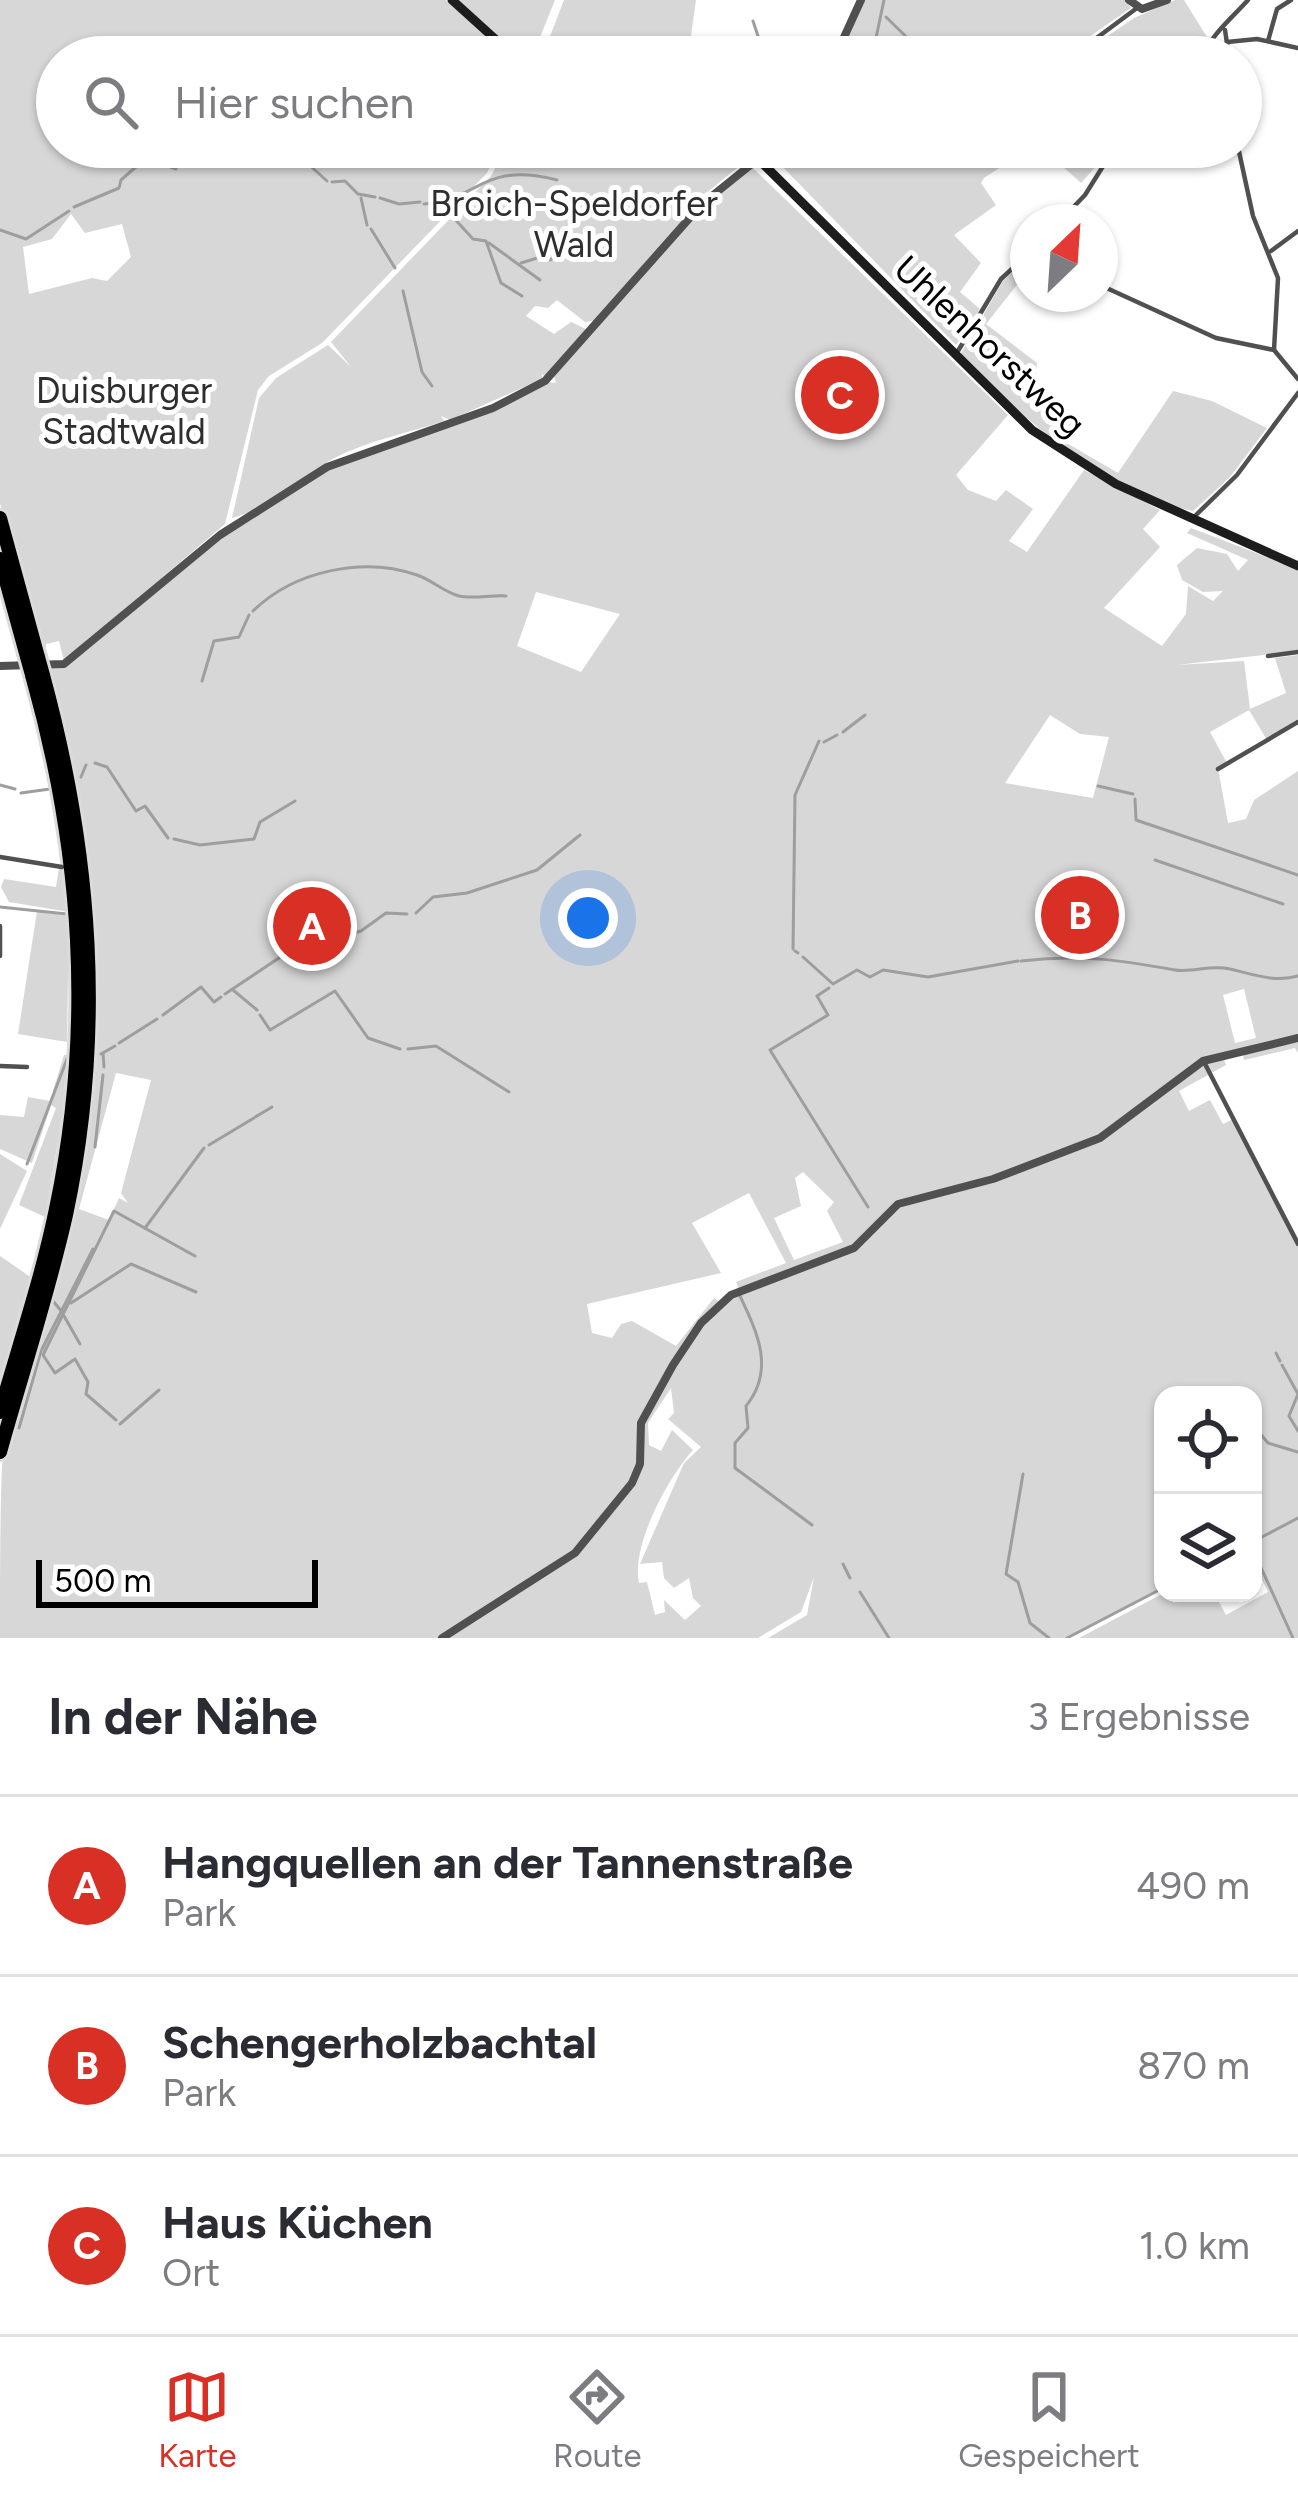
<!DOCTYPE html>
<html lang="de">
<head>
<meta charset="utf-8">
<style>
  body { margin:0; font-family:Figtree,sans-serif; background:#f7f7f7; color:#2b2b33 }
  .controls { position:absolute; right:36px; bottom:36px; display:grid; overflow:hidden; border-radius:24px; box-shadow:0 3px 9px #0004 }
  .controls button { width:108px; height:108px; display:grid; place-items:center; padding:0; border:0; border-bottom:3px solid #e1e1e2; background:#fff; color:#2b2b33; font:60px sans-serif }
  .compass { position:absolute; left:1010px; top:204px; width:108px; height:108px; border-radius:50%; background:#fff; box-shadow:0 3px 9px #0004; rotate:25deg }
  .scale { position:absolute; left:36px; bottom:30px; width:282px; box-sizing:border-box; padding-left:12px; border:6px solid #000; border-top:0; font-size:33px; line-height:42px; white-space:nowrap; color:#000; -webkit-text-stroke:9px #fff; paint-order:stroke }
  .you { position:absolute; left:588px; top:918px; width:42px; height:42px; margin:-30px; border:9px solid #fff; border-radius:50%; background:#1a73e8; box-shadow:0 0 0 18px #1a73e833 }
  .badge { display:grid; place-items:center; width:78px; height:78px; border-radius:50%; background:#d93025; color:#fff; font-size:39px; font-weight:700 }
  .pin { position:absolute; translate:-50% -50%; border:6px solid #fff; box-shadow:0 3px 12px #0006 }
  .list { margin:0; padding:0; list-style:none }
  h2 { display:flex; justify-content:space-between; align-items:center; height:156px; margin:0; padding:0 48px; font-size:51px }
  h2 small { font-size:39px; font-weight:400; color:#7c7c81 }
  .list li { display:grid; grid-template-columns:78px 1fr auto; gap:36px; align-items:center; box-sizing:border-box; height:180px; padding:0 48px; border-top:3px solid #e1e1e2 }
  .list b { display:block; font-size:45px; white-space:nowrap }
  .list p { margin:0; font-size:39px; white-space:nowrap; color:#7c7c81 }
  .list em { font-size:39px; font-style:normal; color:#7c7c81 }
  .icon { flex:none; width:66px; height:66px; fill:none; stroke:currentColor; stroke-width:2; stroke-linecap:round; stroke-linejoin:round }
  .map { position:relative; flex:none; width:1298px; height:1638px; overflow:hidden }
  .search { position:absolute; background:#fff; box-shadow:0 3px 9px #0004; left:36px; right:36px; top:36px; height:132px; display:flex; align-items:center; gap:30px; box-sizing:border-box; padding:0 42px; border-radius:66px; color:#7c7c81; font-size:45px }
  .sheet { height:696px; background:#fff }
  nav { display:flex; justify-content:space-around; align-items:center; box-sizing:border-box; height:168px; border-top:3px solid #e1e1e2; background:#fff; font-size:33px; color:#7c7c81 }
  nav a { display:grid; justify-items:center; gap:6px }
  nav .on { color:#d93025 }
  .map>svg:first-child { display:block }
  .green { fill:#d7d7d7; fill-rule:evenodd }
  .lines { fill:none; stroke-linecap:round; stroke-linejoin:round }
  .stream { stroke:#9e9e9e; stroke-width:3 }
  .motorway-casing { stroke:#dbdbdb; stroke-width:20 }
  .minor { stroke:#505050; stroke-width:4.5 }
  .tertiary { stroke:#505050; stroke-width:8 }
  .secondary { stroke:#1d1d1d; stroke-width:9 }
  .motorway { stroke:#000; stroke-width:14 }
  .motorway-bridge-casing { stroke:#dbdbdb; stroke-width:20; stroke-linecap:butt }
  .motorway-bridge { stroke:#000; stroke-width:14 }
  .labels { text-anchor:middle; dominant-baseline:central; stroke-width:10; stroke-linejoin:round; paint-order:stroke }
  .park-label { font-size:36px; fill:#2e2e2e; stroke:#fff }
  .street-label { font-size:36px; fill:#000; stroke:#fff }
</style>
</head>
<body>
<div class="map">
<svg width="1298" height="1638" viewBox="0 0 1298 1638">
  <rect width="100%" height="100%" fill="#fff"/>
  <g class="green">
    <path d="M0 0H446L508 57H57V147H500L487 173 322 343 269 376 258 390 225 524 64 661 59 641 46 644 45 662 0 503ZM71 214 85 233 122 224 131 257 107 281 92 278 29 294 23 247 52 239Z"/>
    <polygon points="458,0 555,0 532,57 513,50"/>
    <polygon points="564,0 696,0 688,57 542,57"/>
    <polygon points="865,0 1125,0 1131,8 1067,52 1069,57 840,57"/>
    <polygon points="1175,0 1184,0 1207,37 1200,57 1077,57 1134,18"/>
    <path d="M506 147H735L747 160 705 194 598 320 585 322 557 300 548 308 535 306 526 316 554 334 571 322 590 331 546 378 542 374V379L450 420 441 416 444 421C405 434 365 441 329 461 297 480 269 509 232 518L259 398 276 378 328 345 351 367 331 342 491 176Z"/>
    <polygon points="800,147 1032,147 984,178 981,183 996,205 954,235 981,263 960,292 980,309 956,345 773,157 783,149 797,153"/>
    <polygon points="1041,147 1113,147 1081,183"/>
    <path d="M753 168 1008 415 956 475 968 490 996 501 1006 490 1033 509 1009 541 1027 552 1084 470 1160 510 1143 529 1160 547 1104 608 1162 646 1186 614 1188 586 1213 601 1223 591 1203 592 1182 580 1177 565 1197 548 1227 554 1238 571 1248 560 1187 533 1191 528 1298 569V651L1177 665 1244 661 1250 709 1286 693 1275 658 1298 655V720L1267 740 1249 710 1210 732 1227 763 1218 768 1228 823 1246 819 1254 800 1298 771V1053L1295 1048 1244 1060 1243 1054 1224 1059 1226 1065 1179 1091 1189 1111 1210 1100 1223 1124 1235 1118 1298 1238V1638H1079L1164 1593H1214L1226 1615 1268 1592 1253 1562V1395H1163V1588L1067 1638H768L807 1615 814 1577 801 1612 758 1638H0C0 1587 0 1514 2 1465 24 1364 66 1267 82 1165 109 985 87 844 47 668L66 667 213 543 327 470 488 412 548 382 556 383 554 376 706 203ZM536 592 620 614 581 672 517 646ZM1050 715 1080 734 1109 737 1093 798 1005 783ZM1244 989 1256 1038 1235 1043 1223 995ZM116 1073 151 1080 121 1193 128 1203 119 1198 109 1220 79 1209ZM803 1172 834 1202 827 1211 843 1242 794 1260 774 1218 801 1206 795 1178ZM749 1193 786 1263 736 1282 740 1292 722 1304 714 1298 676 1346 632 1321 621 1324 612 1338 592 1333 587 1304 721 1273 692 1223ZM671 1388 674 1413 668 1419 701 1447 684 1463 640 1564 662 1562 664 1578 674 1588 689 1578 693 1598 701 1606 685 1620 664 1600 665 1612 655 1615 647 1582 639 1583C631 1545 668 1478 693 1450L672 1430 661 1451 649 1445 648 1423Z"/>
    <path d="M1028 257V271L986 324 1037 363 1034 399 1077 425 1065 442 1118 473 1173 391 1212 401 1267 428 1230 477 1193 511C1101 494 1025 418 960 355L1003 281Z"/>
    <polygon points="59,868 65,869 69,912 9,902 1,887 4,879 56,887"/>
    <polygon points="37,911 69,916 67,1042 18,1034"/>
    <polygon points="64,1055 73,1055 45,1217 19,1205 56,1108 51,1105 32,1163 0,1149 0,1115 24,1117 28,1097 50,1101"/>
    <polygon points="0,1154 27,1171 0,1229"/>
    <polygon points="0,1256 32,1278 0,1393"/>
  </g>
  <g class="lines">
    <g class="stream">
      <polyline points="886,17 927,57"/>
      <polyline points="753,21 765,57"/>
      <polyline points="872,57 884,0"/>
      <polyline points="234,147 241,152 245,147"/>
      <polyline points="269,147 296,165 306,162 327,181"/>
      <polyline points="183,166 202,152 225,147"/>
      <polyline points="332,182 345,181 358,194 375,197"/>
      <polyline points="361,198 367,225"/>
      <polyline points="380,198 399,204 420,202"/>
      <path d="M424 204C480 200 481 161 557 180"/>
      <polyline points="442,205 473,239 486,241 501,283 522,296"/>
      <polyline points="74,207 119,188 121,180 146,158 176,169"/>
      <polyline points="371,229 395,268"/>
      <polyline points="0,230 26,239 69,211"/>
      <polyline points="489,243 540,280"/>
      <polyline points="547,256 550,260 559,255"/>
      <polyline points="521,263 547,255 552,244"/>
      <polyline points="403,291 422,372 432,386"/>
      <path d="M253 611C294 571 363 556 417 575 432 580 444 592 459 596 473 599 491 595 506 596"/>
      <polyline points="202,681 214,641 239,637 249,615"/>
      <polyline points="843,732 865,715"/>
      <polyline points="824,742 837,735"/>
      <polyline points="95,763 107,767 136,811 145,806 168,838"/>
      <polyline points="81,777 86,765"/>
      <polyline points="0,785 15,789"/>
      <polyline points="1098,786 1133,794"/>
      <polyline points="21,793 50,789"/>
      <polyline points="1135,799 1136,820 1298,875"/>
      <polyline points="174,839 200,845 254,839 260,822 295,801"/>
      <polyline points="1155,860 1283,904"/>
      <polyline points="0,907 67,914"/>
      <polyline points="416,913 433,897 467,893 537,870 580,835"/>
      <polyline points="793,949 795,795 819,741"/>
      <polyline points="795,951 798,953"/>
      <polyline points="803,957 833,984 857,970 870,977 883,970 928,977 1018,961"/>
      <path d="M1021 961C1081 954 1120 960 1175 970 1193 973 1211 964 1230 969 1252 974 1275 983 1298 976"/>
      <polyline points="829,988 817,996 828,1015 770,1050 868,1207"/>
      <polyline points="233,990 257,1010"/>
      <polyline points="225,994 291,950 361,931 386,913 407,914"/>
      <polyline points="163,1015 201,987 214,1002 221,997"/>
      <polyline points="260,1015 270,1030 335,991 368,1038 400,1049"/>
      <polyline points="119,1043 157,1019"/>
      <polyline points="408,1049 436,1046 509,1092"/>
      <polyline points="103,1053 104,1067"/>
      <polyline points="101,1054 115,1046"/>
      <polyline points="209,1145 272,1107"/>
      <polyline points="95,1147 103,1075"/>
      <polyline points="27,1164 67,1059"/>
      <polyline points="145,1228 204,1148"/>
      <path d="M740 1296C758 1334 775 1370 746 1406L748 1428 735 1443V1468L812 1525"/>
      <polyline points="53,1301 62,1312"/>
      <polyline points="71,1303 131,1264 196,1292"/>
      <polyline points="64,1316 80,1344"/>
      <polyline points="1276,1353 1280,1361"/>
      <polyline points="1282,1365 1298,1394 1289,1416 1298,1431"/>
      <polyline points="1216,1394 1218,1395"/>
      <polyline points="116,1420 86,1394 88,1382 75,1359 55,1373 43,1355 114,1211 195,1256"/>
      <polyline points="120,1424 159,1390"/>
      <polyline points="1253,1425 1268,1443 1298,1452"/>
      <polyline points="19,1428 41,1351 93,1249"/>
      <polyline points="1023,1474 1006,1574 1018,1582 1030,1623 1049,1638"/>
      <polyline points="1260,1538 1298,1518"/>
      <polyline points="1253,1550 1293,1638"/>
      <polyline points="843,1564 850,1578"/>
      <polyline points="860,1592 889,1638"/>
      <polyline points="1067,1638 1163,1588"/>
    </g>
    <defs>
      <g id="motorway">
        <polyline points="0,518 38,657"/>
        <polyline points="0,559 27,657"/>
        <path d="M0 1412C19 1345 42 1277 56 1209 94 1028 82 852 32 675"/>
        <path d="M0 1452C22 1373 48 1295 66 1215 105 1032 92 855 43 675"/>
      </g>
    </defs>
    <use href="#motorway" class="motorway-casing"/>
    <g class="minor">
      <polyline points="1225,30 1229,57"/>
      <polyline points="1268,41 1277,9 1291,0"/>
      <polyline points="1227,42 1257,39 1298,48"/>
      <polyline points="1071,57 1137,8"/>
      <path d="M1202 57C1213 33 1230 20 1248 0"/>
      <polyline points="1238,147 1253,216 1278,278 1274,350"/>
      <polyline points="1059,222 1085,195 1115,147"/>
      <polyline points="1271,251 1298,231"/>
      <polyline points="1100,285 1216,338 1274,350 1298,379"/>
      <polyline points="955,356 1001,279 1028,254"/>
      <polyline points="1196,515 1237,475 1298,393"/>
      <polyline points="1268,656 1298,652"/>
      <polyline points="1218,769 1298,722"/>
      <polyline points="0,857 62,867"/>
      <polyline points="0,926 0,956"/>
      <polyline points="1204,1062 1298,1244"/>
      <polyline points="0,1066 27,1067"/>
    </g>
    <g class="tertiary">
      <polyline points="1129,0 1142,9 1167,0"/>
      <polyline points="835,57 861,0"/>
      <polyline points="0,666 64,664 220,535 327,467 493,408 545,381 702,204 773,147"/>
      <polyline points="442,1638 575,1553 632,1483 640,1464 641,1423 673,1365 701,1323 731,1295 854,1248 898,1204 993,1179 1100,1138 1203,1061 1298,1038"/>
    </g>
    <g class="secondary">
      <polyline points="452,0 515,57"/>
      <polyline points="746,147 1032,430 1116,484 1298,566"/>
    </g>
    <use href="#motorway" class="motorway"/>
    <defs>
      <g id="motorway-bridge">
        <polyline points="27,657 32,675"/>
        <polyline points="38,657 43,675"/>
      </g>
    </defs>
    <use href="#motorway-bridge" class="motorway-bridge-casing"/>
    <use href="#motorway-bridge" class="motorway-bridge"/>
  </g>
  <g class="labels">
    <g class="park-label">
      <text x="574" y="203">Broich-Speldorfer<tspan x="574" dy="41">Wald</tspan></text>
      <text x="124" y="390">Duisburger<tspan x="124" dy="41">Stadtwald</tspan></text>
    </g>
    <g class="street-label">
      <text transform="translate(990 346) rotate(43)">Uhlenhorstweg</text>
    </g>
  </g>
</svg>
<div class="controls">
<button><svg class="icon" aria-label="locate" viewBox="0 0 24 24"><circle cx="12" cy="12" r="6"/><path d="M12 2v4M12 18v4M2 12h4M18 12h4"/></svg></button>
<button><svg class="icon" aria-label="layers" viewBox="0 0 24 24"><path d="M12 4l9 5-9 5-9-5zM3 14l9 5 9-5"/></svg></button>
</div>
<svg class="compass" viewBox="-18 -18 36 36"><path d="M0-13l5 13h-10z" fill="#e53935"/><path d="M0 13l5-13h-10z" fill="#7c7c81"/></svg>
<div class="scale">500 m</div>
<div class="you"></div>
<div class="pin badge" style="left:312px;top:926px">A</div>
<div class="pin badge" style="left:1080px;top:915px">B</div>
<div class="pin badge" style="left:840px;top:395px">C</div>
<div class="search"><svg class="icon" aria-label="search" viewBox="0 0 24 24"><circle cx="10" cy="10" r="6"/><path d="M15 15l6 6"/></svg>Hier suchen</div>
</div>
<section class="sheet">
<h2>In der Nähe<small>3 Ergebnisse</small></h2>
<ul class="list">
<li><span class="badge">A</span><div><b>Hangquellen an der Tannenstraße</b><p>Park</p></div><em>490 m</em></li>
<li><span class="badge">B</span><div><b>Schengerholzbachtal</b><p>Park</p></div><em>870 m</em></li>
<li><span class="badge">C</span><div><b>Haus Küchen</b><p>Ort</p></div><em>1.0 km</em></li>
</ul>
</section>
<nav>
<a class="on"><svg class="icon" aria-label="map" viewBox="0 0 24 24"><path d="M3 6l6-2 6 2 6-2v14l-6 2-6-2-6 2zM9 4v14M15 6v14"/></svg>Karte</a>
<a><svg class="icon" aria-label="directions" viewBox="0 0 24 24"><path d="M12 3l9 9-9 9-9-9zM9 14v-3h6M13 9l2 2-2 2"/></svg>Route</a>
<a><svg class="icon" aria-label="saved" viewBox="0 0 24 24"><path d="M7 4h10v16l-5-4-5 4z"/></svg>Gespeichert</a>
</nav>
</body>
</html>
